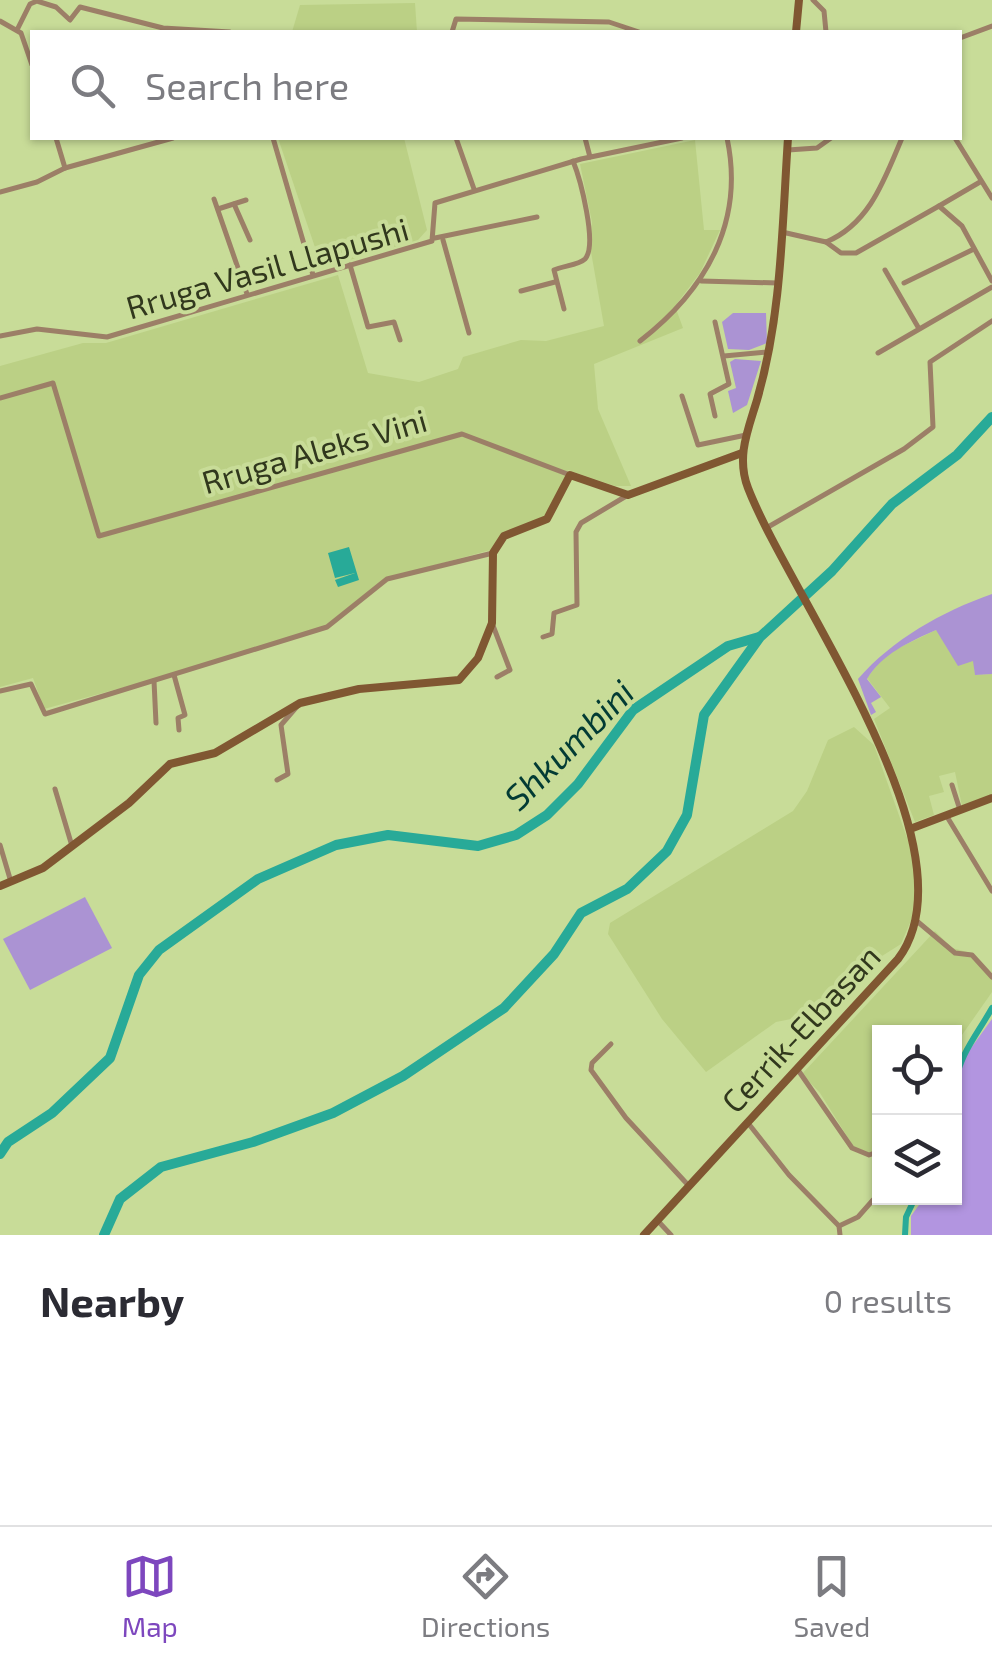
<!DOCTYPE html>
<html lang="en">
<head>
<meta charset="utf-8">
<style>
  body { margin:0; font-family:"Exo 2",sans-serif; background:#f2f2f3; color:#2b2b33 }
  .controls { position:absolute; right:30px; bottom:30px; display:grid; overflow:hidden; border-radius:0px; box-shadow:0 2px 8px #0004 }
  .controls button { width:90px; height:90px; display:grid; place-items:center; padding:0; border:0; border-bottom:2px solid #e1e1e2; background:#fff; color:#2b2b33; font:50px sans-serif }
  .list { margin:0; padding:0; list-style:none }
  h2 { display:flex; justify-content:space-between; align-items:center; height:130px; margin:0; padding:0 40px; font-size:42px }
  h2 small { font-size:32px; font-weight:400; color:#7c7c81 }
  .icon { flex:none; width:55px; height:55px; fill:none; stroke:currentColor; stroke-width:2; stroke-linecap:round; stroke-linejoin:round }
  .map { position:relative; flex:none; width:992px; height:1235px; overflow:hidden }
  .search { position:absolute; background:#fff; box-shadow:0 2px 8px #0004; left:30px; right:30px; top:30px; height:110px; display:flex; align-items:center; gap:25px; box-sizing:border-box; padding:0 35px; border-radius:0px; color:#7c7c81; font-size:38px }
  .sheet { height:290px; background:#fff }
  nav { display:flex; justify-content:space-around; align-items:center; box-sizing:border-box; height:140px; border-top:2px solid #e1e1e2; background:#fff; font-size:28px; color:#7c7c81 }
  nav a { display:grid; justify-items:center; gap:5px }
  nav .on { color:#7d47be }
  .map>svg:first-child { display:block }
  .built { fill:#bbd085 }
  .green { fill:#ab93d3 }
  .forest { fill:#b295e0 }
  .water { fill:#28aa98 }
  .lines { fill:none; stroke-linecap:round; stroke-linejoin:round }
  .canal { stroke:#28aa98; stroke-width:6 }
  .river { stroke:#28aa98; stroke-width:10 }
  .street { stroke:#9c7f67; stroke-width:5 }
  .secondary { stroke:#805732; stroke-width:8 }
  .labels { text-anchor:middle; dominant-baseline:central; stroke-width:8; stroke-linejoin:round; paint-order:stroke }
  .street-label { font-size:32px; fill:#31381d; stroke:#c8dc98 }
  .water-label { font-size:35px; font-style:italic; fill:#023b34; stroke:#c8dc98 }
</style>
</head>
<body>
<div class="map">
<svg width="992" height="1235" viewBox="0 0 992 1235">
  <rect width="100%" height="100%" fill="#c8dc98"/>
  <g class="built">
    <polygon points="415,3 417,32 292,32 300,5"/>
    <polygon points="278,138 404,138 427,230 418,240 322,268"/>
    <polygon points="695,140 704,230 720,230 700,273 675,306 683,328 594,364 598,409 631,486 615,486 568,470 545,518 505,532 494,549 388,578 333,624 253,652 44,709 33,678 0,687 0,366 83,343 106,343 338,275 368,373 419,382 458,369 463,357 521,340 546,341 604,326 590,246 592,222 580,164"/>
    <polygon points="936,630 974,661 975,675 992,674 992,795 962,806 955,772 939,776 944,792 929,796 934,815 915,822 874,719 890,708 867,678 886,654"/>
    <polygon points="854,727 874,745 911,849 916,885 912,918 901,944 828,990 837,1010 776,1022 706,1072 662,1019 608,934 610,923 793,811 807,791 828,740"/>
    <polygon points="935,931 952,948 971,953 992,976 992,992 955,1045 954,1032 880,1032 879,1156 869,1156 855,1149 820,1093 802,1074"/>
  </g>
  <g class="green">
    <polygon points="733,313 766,313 767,343 749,350 728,349 722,322"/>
    <polygon points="735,359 761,361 747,405 733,413 728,391 736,388 730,362"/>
    <path d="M992 594V674L975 675 973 661 958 666 936 630C909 642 882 654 867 679L881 697 871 703 876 712 871 715 858 679C893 639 941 612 992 594Z"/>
    <polygon points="85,897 112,948 30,990 3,939"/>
  </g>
  <polygon class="forest" points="992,1019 992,1235 911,1235 911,1216 924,1198 954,1198 955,1090 966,1055"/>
  <polygon class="water" points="349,547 359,580 338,587 335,580 355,573 335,578 328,553"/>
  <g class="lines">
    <g class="canal">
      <path d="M954 1086C961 1052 975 1038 992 1008"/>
      <polyline points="905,1235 906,1217 915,1198"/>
    </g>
    <g class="river">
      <polyline points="0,1154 8,1142 52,1113 110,1058 139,975 159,950 258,879 336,845 388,835 478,846 516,835 547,815 578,784 633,710 728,646 759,637"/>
      <polyline points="104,1235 120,1199 161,1167 253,1142 333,1113 403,1076 504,1008 554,954 581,913 627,889 667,851 687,815 704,715 760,637 832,571 892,504 957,455 992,417"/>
    </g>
    <g class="street">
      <polyline points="813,0 824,11 826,32"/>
      <polyline points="0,21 21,33 32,65"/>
      <polyline points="18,28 30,4 37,1 56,7 70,20 80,7 163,28 230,32"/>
      <polyline points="452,32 456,19 609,22 639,32"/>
      <polyline points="960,38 992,26"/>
      <polyline points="56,138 65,168"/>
      <polyline points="273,138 313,275"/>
      <polyline points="456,138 474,189"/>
      <polyline points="585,138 590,157"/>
      <polyline points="955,138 992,198"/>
      <polyline points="788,150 817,148 831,138"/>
      <polyline points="0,192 37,182 65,168 173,138"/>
      <polyline points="214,199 247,294"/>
      <polyline points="234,204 250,240"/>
      <polyline points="939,206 980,182"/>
      <polyline points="218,209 246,200"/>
      <path d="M782 232 826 242C870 224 885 178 902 138"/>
      <polyline points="435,238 537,217"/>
      <polyline points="443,240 469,333"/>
      <polyline points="826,242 841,253 856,253 939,206 962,226 992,281"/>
      <polyline points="350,265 368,327 394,322 400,340"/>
      <polyline points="885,270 918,327"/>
      <polyline points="701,281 778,283"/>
      <polyline points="904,283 974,249"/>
      <polyline points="521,291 555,282"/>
      <path d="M564 309 554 270C562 266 579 265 585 259 598 245 580 178 573 161"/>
      <polyline points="715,322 729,384 710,394 715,416"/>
      <polyline points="0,336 37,329 107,337 432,241 435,203 581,159 682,138"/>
      <path d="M640 341C706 290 745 222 727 138"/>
      <polyline points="878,353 992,287"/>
      <polyline points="724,356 768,352"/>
      <polyline points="682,396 698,445 746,435"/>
      <polyline points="0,398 53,383 99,536 462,434 570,475"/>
      <polyline points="768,527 904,449 933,427 930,362 992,321"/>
      <polyline points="492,623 510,670 497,677"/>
      <polyline points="543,637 552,634 554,613 577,605 576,532 581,523 628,495"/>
      <polyline points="174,675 185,715 178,718 179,730"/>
      <polyline points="154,681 156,723"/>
      <polyline points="0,691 31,684 45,714 327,627 387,579 493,553"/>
      <polyline points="277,780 288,774 281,725 300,703"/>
      <polyline points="952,785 960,810"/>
      <polyline points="55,789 72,846"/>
      <polyline points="946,815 992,891"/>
      <polyline points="0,845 11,882"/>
      <polyline points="918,922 955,953 972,955 992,977"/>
      <polyline points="611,1044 592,1063 591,1070 626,1118 689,1186"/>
      <polyline points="798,1070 852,1148 869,1155 880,1151"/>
      <polyline points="748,1123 789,1175 839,1226 840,1235"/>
      <polyline points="657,1220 671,1235"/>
      <polyline points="839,1226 858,1217 873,1200"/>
    </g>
    <g class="secondary">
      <polyline points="796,32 799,0"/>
      <polyline points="910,829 992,798"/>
      <polyline points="0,886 43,868 129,803 170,764 215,753 300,703 359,689 459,680 478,658 492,623 493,553 504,536 547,519 570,475 628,495 742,453"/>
      <path d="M644 1235 898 959C980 850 790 597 748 488 736 457 748 430 757 400 782 314 782 226 788 138"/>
    </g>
  </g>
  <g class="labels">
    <g class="street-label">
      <text transform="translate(267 267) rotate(-16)">Rruga Vasil Llapushi</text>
      <text transform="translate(314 450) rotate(-16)">Rruga Aleks Vini</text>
      <text transform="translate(800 1028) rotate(-47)">Cerrik-Elbasan</text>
    </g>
    <g class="water-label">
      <text transform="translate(568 744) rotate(-45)">Shkumbini</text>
    </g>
  </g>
</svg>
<div class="controls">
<button><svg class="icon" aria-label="locate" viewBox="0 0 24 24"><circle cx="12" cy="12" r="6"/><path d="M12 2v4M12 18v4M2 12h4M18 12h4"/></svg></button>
<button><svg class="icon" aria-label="layers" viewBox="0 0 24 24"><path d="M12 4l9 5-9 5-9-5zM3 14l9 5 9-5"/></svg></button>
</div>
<div class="search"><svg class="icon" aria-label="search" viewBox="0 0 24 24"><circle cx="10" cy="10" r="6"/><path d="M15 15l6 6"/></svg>Search here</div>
</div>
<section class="sheet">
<h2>Nearby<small>0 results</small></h2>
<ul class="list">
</ul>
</section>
<nav>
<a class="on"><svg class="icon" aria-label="map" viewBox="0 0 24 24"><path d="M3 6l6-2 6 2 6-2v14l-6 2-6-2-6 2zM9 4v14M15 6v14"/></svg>Map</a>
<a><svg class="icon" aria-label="directions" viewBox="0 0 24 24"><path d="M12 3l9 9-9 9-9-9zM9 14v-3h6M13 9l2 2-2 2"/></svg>Directions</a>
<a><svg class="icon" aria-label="saved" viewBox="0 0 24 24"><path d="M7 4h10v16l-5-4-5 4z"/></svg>Saved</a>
</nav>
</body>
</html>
